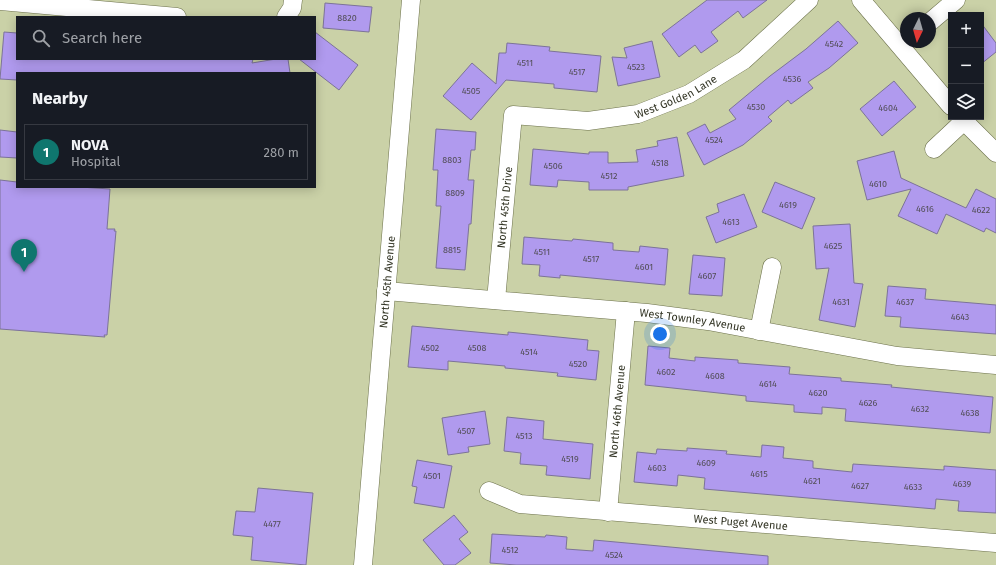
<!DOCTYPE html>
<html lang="en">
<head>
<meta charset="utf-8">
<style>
  body { margin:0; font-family:"Fira Sans",sans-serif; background:#242831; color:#f1f3f6 }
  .controls { position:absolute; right:12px; top:12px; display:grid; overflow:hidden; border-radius:0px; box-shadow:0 2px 10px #0003 }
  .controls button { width:36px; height:36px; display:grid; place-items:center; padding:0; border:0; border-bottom:1px solid #363941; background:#171b24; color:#f1f3f6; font:20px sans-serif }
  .compass { position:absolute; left:900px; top:12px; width:36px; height:36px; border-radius:50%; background:#171b24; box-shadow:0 2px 10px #0003; rotate:185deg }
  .you { position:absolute; left:660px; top:334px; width:14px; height:14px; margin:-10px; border:3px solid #fff; border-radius:50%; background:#1a73e8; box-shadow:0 0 0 6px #1a73e833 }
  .badge { display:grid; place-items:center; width:26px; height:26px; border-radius:50%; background:#0f766e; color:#fff; font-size:13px; font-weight:700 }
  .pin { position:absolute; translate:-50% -33px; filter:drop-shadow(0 1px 2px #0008) }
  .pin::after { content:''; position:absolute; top:21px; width:14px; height:12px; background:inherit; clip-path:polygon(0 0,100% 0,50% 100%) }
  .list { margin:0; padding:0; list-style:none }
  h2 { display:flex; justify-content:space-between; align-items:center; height:52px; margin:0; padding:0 16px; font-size:17px }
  h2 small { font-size:13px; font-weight:400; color:#9ea1a6 }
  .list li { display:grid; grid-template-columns:26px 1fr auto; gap:12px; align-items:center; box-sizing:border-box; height:56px; margin:0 8px 8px; padding:0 8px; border:1px solid #363941; border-radius:0px }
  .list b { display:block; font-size:15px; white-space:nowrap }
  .list p { margin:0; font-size:13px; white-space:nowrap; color:#9ea1a6 }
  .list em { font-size:13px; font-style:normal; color:#9ea1a6 }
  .icon { flex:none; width:22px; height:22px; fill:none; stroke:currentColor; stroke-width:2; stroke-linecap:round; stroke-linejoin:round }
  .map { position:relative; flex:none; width:996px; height:565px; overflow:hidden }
  .search { position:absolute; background:#171b24; box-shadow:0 2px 10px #0003; left:16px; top:16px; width:300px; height:44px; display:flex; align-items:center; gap:10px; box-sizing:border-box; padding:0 14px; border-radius:0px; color:#9ea1a6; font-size:15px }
  .panel { position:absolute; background:#171b24; box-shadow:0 2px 10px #0003; left:16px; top:72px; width:300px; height:116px; border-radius:0px }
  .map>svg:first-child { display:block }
  .building { fill:#b09aee; stroke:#7c7398 }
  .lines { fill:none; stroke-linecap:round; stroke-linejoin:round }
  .minor-casing { stroke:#6c714b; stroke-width:19 }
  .minor { stroke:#fff; stroke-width:18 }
  .labels { text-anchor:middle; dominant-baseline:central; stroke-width:3; stroke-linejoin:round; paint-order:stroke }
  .number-label { font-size:9px; fill:#524e57 }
  .street-label { font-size:11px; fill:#333525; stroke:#cad1a7 }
</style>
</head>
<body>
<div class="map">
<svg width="996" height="565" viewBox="0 0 996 565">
  <rect width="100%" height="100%" fill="#cad1a7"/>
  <g class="building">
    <polygon points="707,0 767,0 743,18 738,11 711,32 718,41 701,53 695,45 679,57 662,34"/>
    <polygon points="325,3 372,7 369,32 323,28"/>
    <polygon points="838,21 858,43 829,68 808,82 813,88 791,104 788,100 768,117 772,121 743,145 704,165 687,133 705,124 710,133 736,119 729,110 770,76 806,49"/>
    <polygon points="981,23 996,43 996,52 981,64"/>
    <polygon points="4,32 17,33 17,59 253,59 252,63 276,59 288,59 290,73 17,73 17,80 0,79"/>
    <polygon points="315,32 358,65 339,90 299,59 315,59"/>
    <polygon points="652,41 660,77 618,86 612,57 627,58 624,48"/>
    <polygon points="507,43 550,47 549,51 601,56 597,92 554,88 554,84 506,80 471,120 443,96 472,63 496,84 499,53 506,53"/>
    <polygon points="894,81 916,107 882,136 860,109"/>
    <polygon points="436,129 476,132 475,150 471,150 468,180 474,180 471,224 469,224 465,270 436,268 441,206 436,206 438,170 433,170"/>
    <polygon points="0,130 17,132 17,158 0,157"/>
    <polygon points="677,137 684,176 628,187 628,190 589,190 589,182 558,180 557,187 530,185 533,149 589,154 589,152 608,152 608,163 638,162 636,150 658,146 657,141"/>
    <polygon points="894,151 901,178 966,208 976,189 996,199 996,233 986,228 984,232 946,214 937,234 898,216 911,189 867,200 857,161"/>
    <polygon points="0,180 17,182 17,187 80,187 110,189 107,229 115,229 114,231 116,231 107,335 104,335 105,337 0,329"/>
    <polygon points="775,182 815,198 802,229 762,212"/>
    <polygon points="744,194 757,227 716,243 706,217 719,212 717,204"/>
    <polygon points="850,224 854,283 863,284 855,327 819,320 829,268 816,269 813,226"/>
    <polygon points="524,237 572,241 573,239 613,243 613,250 639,252 640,246 668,249 665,285 560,275 560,278 539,276 540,265 522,264"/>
    <polygon points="693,255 725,258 722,296 689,294"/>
    <polygon points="888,286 926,289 925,299 996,305 996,334 900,327 901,317 885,316"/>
    <polygon points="412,326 508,335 508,332 588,340 587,350 599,351 596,380 557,376 558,373 505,368 505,366 448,361 448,370 408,367"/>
    <polygon points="648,346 670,348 669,358 695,361 695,357 738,360 738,363 790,367 789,374 841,378 841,381 892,385 891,387 993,397 990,433 845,421 846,409 822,407 822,414 794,412 794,405 746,401 746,396 645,385"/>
    <polygon points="485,411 490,444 468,447 469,452 448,455 442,418"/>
    <polygon points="507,417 544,421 543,439 593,444 590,479 546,475 547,466 520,464 521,453 504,451"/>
    <polygon points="762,445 784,447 783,458 813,461 813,468 852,472 853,464 944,470 944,466 996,470 996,513 958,511 959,501 936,499 935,509 704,489 705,478 678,475 677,486 634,482 637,452 656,454 657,449 687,451 687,448 727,451 726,454 761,457"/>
    <polygon points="417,460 452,466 444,508 414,503 417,487 412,486"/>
    <polygon points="258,488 313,493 306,565 251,560 253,537 233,535 236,511 255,512"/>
    <polygon points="454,515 468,532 459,539 471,553 455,565 444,565 423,540"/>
    <polygon points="492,534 545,537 546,535 567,537 566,549 593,551 594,540 768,556 768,565 516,565 490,563"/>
  </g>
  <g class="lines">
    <defs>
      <g id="minor">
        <polyline points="861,0 951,106"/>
        <polyline points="0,1 177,17"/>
        <polyline points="286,17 292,8 293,0"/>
        <polyline points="930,22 956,0"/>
        <polyline points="960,117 996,153"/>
        <polyline points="934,149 964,121"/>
        <path id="s1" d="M386 291 647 313 708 321 897 356 996 365"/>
        <path id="s2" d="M496 300 513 115 588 121 638 114 689 94 744 60 809 0"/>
        <polyline points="759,331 772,267"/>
        <path id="s3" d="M489 491 520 504 996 543"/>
        <path id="s4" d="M608 512 626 311"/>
        <path id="s5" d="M363 565 411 0"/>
      </g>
    </defs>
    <use href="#minor" class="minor-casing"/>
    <use href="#minor" class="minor"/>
  </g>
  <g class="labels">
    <g class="number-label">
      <text x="347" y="18">8820</text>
      <text x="834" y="44">4542</text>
      <text x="525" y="63">4511</text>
      <text x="636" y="67">4523</text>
      <text x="577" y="72">4517</text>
      <text x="792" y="79">4536</text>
      <text x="471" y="91">4505</text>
      <text x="756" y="107">4530</text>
      <text x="888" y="108">4604</text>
      <text x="714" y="140">4524</text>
      <text x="452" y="160">8803</text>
      <text x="660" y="163">4518</text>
      <text x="553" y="166">4506</text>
      <text x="609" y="176">4512</text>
      <text x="878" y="184">4610</text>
      <text x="455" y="193">8809</text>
      <text x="788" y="205">4619</text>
      <text x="925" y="209">4616</text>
      <text x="981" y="210">4622</text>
      <text x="731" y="222">4613</text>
      <text x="833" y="246">4625</text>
      <text x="452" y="250">8815</text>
      <text x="542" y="252">4511</text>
      <text x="591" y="259">4517</text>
      <text x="644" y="267">4601</text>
      <text x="707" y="276">4607</text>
      <text x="841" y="302">4631</text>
      <text x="905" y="302">4637</text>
      <text x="960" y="317">4643</text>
      <text x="430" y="348">4502</text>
      <text x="477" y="348">4508</text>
      <text x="529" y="352">4514</text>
      <text x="578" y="364">4520</text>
      <text x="666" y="372">4602</text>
      <text x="715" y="376">4608</text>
      <text x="768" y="384">4614</text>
      <text x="818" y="393">4620</text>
      <text x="868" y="403">4626</text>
      <text x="920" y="409">4632</text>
      <text x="970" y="413">4638</text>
      <text x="466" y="431">4507</text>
      <text x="524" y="436">4513</text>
      <text x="570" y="459">4519</text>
      <text x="706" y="463">4609</text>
      <text x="657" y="468">4603</text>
      <text x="759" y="474">4615</text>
      <text x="432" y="476">4501</text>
      <text x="812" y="481">4621</text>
      <text x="962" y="484">4639</text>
      <text x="860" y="486">4627</text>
      <text x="913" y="487">4633</text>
      <text x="272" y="524">4477</text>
      <text x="510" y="550">4512</text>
      <text x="614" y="555">4524</text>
    </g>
    <g class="street-label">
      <text stroke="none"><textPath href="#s2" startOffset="353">West Golden Lane</textPath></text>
      <text stroke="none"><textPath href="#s2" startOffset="93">North 45th Drive</textPath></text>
      <text stroke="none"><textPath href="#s5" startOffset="284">North 45th Avenue</textPath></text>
      <text stroke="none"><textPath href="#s1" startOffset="308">West Townley Avenue</textPath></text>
      <text stroke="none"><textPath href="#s4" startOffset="101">North 46th Avenue</textPath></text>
      <text stroke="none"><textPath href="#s3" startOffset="255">West Puget Avenue</textPath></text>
    </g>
  </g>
</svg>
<div class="controls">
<button>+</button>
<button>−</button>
<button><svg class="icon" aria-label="layers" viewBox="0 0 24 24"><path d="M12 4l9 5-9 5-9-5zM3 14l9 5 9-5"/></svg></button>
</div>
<svg class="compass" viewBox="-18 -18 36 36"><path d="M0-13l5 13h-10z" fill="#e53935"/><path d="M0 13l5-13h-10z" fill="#9ea1a6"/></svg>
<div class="you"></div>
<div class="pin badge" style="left:24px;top:272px">1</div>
<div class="search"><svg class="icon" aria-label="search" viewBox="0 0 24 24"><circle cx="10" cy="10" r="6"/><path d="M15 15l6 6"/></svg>Search here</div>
<section class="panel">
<h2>Nearby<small></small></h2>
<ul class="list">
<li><span class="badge">1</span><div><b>NOVA</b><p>Hospital</p></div><em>280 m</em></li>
</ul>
</section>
</div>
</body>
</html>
